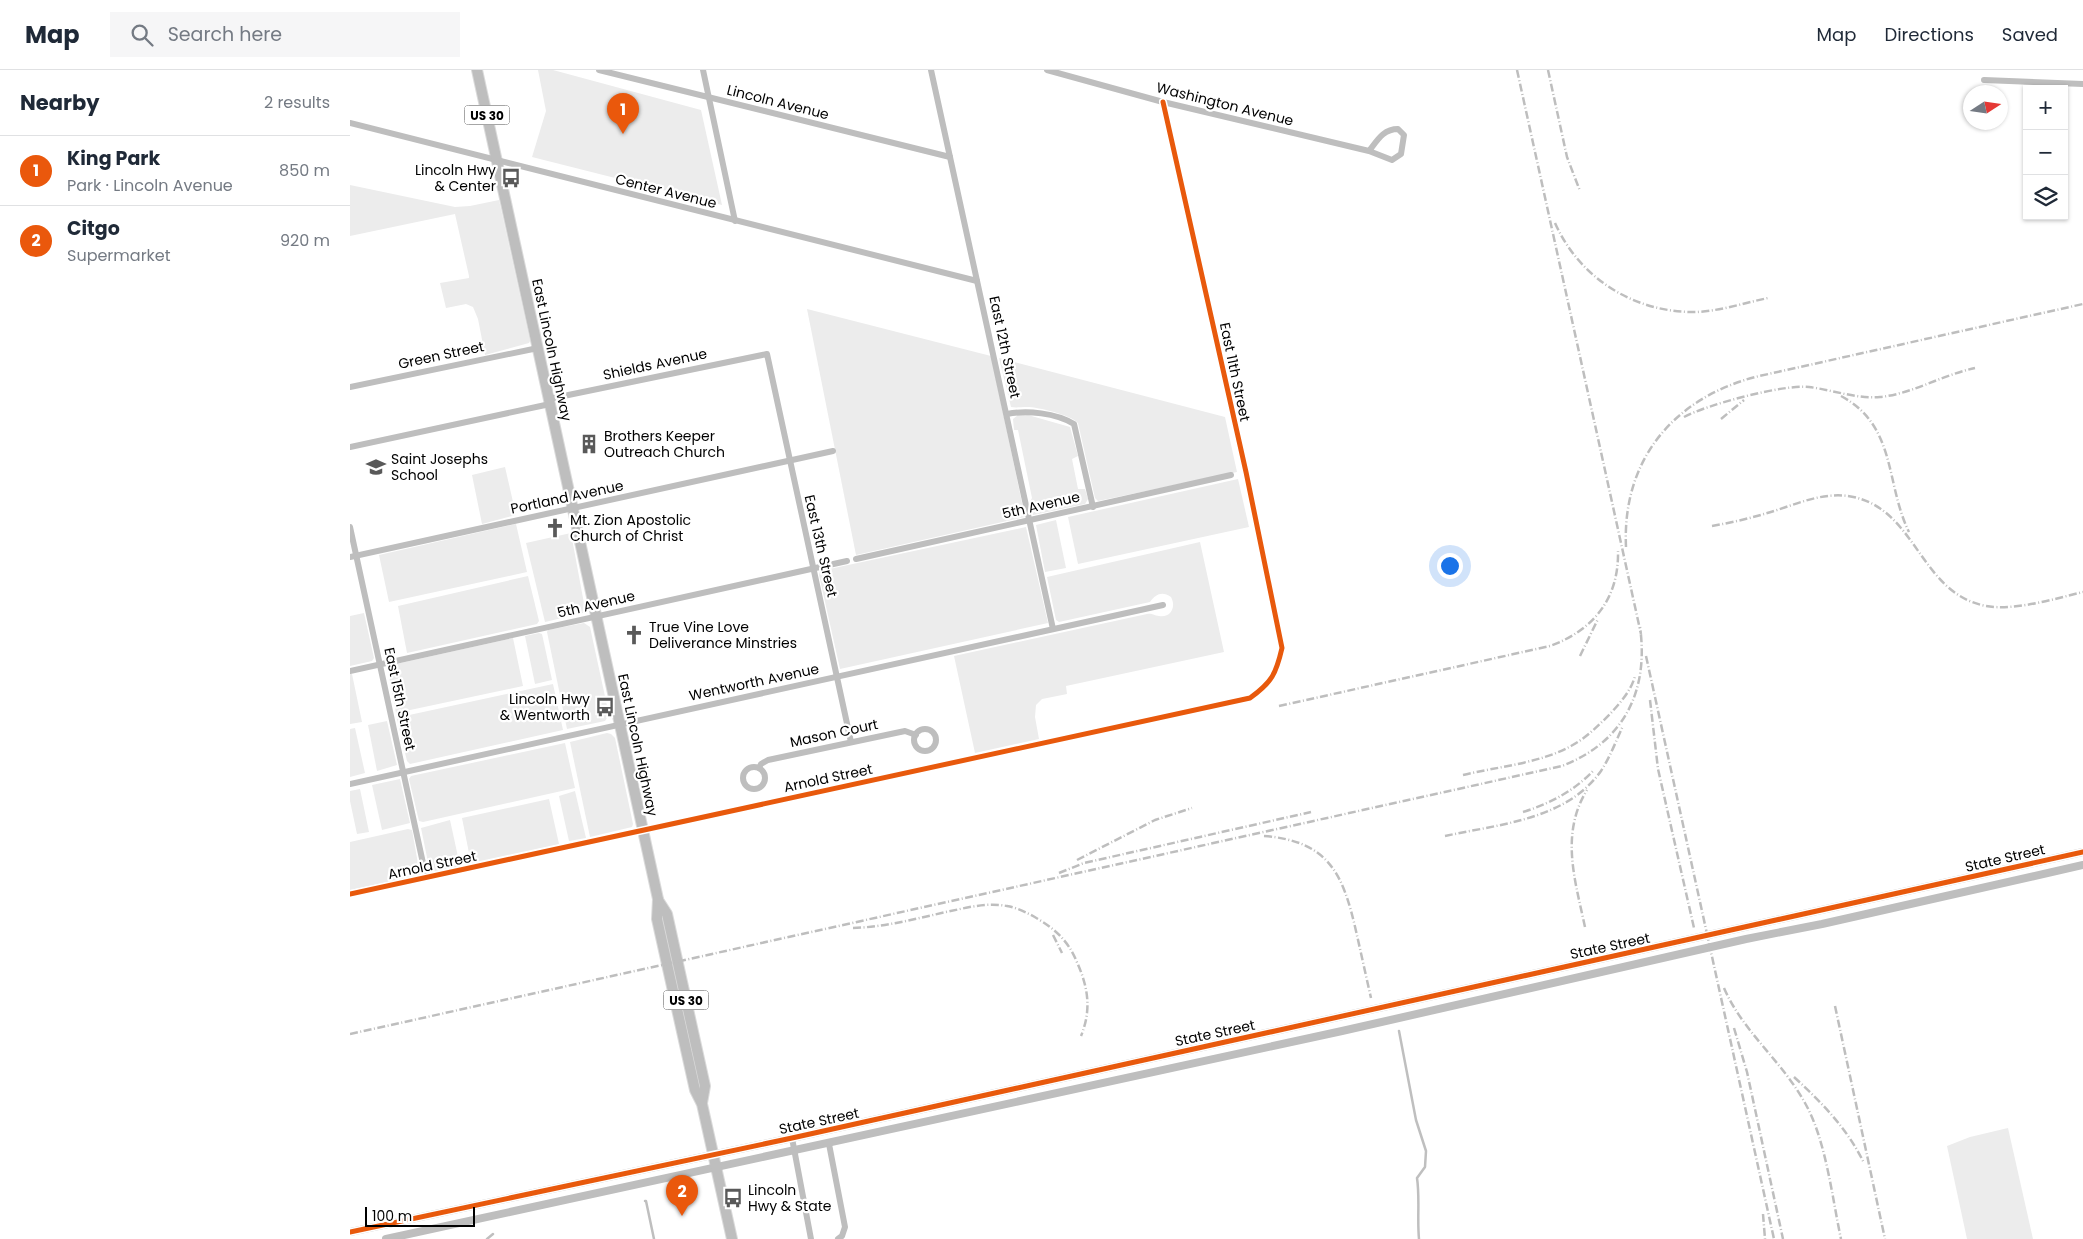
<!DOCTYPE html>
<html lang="en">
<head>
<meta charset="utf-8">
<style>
  body { margin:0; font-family:Poppins,sans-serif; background:#f6f6f7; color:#1f2937 }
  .controls { position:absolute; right:15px; top:15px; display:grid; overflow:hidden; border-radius:0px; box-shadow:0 1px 4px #0004 }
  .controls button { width:45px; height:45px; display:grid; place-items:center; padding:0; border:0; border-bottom:1px solid #e0e1e3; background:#fff; color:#1f2937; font:25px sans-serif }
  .compass { position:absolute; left:1613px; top:15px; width:45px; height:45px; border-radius:50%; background:#fff; box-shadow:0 1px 4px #0004; rotate:78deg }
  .scale { position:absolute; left:15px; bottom:12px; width:110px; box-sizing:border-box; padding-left:5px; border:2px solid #000; border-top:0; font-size:14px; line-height:18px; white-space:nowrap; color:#000; -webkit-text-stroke:4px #fff; paint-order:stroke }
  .you { position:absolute; left:1099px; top:495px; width:18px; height:18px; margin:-12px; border:4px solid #fff; border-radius:50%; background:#1a73e8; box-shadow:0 0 0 8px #1a73e833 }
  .badge { display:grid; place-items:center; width:32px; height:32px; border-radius:50%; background:#ea580c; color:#fff; font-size:16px; font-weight:700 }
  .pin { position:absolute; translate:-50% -41px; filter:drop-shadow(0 1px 2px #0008) }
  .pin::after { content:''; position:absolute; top:26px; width:18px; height:15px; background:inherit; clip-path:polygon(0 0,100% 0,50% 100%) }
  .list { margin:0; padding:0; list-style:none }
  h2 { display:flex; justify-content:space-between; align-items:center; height:65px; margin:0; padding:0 20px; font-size:21px }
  h2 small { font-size:16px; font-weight:400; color:#747a83 }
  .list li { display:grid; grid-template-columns:32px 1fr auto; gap:15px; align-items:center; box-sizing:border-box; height:70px; padding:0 20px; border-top:1px solid #e0e1e3 }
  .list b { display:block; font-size:19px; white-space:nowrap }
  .list p { margin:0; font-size:16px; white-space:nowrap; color:#747a83 }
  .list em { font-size:16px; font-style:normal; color:#747a83 }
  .icon { flex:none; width:28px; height:28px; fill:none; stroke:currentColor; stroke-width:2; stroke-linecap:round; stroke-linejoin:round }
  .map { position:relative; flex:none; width:1733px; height:1169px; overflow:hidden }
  header { display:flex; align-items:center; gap:30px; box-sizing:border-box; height:70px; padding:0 25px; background:#fff; border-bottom:1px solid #e0e1e3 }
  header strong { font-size:24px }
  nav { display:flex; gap:28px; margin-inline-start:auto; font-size:18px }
  .search { width:350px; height:45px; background:#f6f6f7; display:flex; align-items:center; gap:12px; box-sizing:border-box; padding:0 18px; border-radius:0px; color:#747a83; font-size:19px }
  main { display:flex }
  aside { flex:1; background:#fff }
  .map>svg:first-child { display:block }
  .green { fill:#ececec }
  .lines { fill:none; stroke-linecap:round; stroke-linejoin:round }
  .stream { stroke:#bfbfbf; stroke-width:2.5 }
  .primary-casing { stroke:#dbdbdb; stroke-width:12 }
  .minor { stroke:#bebebe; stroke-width:6 }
  .tertiary { stroke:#bebebe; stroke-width:8 }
  .primary { stroke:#bebebe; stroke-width:10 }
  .rail { stroke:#bebebe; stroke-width:2.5; stroke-dasharray:8 2.5 1 2.5; stroke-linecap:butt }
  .cycleway-casing { stroke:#fff; stroke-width:8 }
  .cycleway { stroke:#e8590c; stroke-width:5 }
  .labels { text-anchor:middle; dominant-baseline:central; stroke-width:4.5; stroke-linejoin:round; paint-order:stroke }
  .shield { fill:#fff; stroke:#4c4c4c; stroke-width:1 }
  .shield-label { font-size:12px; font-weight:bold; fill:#000 }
  .street-label { font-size:14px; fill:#000; stroke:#fff }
  .poi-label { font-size:14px; fill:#000; stroke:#fff; text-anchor:start }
</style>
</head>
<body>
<header>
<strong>Map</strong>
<div class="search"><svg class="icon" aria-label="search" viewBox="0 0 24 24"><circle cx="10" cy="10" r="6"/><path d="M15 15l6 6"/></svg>Search here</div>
<nav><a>Map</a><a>Directions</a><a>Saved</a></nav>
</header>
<main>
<aside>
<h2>Nearby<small>2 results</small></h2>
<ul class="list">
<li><span class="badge">1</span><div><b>King Park</b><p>Park · Lincoln Avenue</p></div><em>850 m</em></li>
<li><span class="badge">2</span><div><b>Citgo</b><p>Supermarket</p></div><em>920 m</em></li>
</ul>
</aside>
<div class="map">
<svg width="1733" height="1169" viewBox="0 0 1733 1169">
  <rect width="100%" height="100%" fill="#fff"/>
  <g class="green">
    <polygon points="188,0 203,0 351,40 372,135 182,87 196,41"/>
    <polygon points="0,115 105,137 120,136 149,130 180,271 179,273 135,285 128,249 123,237 116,234 96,238 90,213 119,208 119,206 105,144 0,166"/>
    <polygon points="457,239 641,286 675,447 506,485"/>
    <path d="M649 288 875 347 887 402 748 431 745 428 728 353C721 345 688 337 677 337 671 337 666 338 661 337Z"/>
    <polygon points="668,345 678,345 720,357 728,386 722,389 728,419 735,419 738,429 735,434 683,445 680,432 682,428 668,360 664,360 663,349"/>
    <polygon points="155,397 166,445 132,454 122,405"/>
    <polygon points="888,409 899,457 728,494 718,447"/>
    <polygon points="706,450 716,498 695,502 686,455"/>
    <polygon points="166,454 177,502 39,532 29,485"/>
    <polygon points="676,457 698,553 490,599 469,505 470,501"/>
    <polygon points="221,463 235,539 233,543 195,552 176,473"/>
    <path d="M850 472 874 582 716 616 717 624 692 629 686 635 685 647 689 669 625 683 604 586 797 544C803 543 804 546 809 546 822 548 826 536 821 527 812 521 806 524 800 532L709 552 706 550 697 507Z"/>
    <polygon points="178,506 189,551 187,554 57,583 48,536"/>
    <polygon points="14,543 24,588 22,591 0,596 0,546"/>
    <polygon points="234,553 240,557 259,645 255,651 217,659 197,562 198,560"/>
    <polygon points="189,563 192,564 202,610 185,614 175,566"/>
    <polygon points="163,568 173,616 46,643 37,596"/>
    <polygon points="0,604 2,604 12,652 0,654"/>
    <polygon points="203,614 213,660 60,694 57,691 47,649 50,647"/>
    <polygon points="37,651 47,695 27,701 18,655"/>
    <polygon points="5,658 15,703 0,707 0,659"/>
    <polygon points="257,663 261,664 265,668 283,754 282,757 240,767 220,672"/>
    <polygon points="215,673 225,718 73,752 69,751 59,709 61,706"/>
    <polygon points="50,709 60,753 32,760 22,715"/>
    <polygon points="10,719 19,762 7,764 0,731 0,721"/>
    <polygon points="225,721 236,768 219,771 209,726"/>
    <polygon points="199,729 209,774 121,793 112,748"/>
    <polygon points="100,750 110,796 80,802 71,758"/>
    <polygon points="58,759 62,760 70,805 0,820 0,772"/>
    <polygon points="1658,1058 1683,1169 1617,1169 1597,1076 1620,1067"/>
  </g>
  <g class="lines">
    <g class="stream">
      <path d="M1049 961 1066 1050 1076 1081 1075 1097 1067 1108C1070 1128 1067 1148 1069 1169"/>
      <polyline points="295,1131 296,1131 304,1169"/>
      <polyline points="137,1169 143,1164"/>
    </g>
    <defs>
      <g id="primary">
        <polyline points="127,0 308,829 307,849 345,1020 352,1034 382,1169"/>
        <polyline points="308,830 317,844 355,1016 352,1033"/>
      </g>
    </defs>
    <use href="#primary" class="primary-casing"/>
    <g class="minor">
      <polyline points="249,0 600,87"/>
      <polyline points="353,0 385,151"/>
      <polyline points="581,0 703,559"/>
      <path d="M697 0 813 32 1019 81 1042 90 1051 84 1054 65 1048 59C1033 59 1027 71 1019 81"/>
      <polyline points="1634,10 1733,14"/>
      <polyline points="0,53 627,211"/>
      <polyline points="0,317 188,278"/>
      <polyline points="199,329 417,284 501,672"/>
      <path d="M657 344C677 340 706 343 724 354L743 437"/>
      <polyline points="0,377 200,334"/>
      <polyline points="0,457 76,807"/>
      <polyline points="0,487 483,381"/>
      <polyline points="506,489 881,405"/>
      <polyline points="0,601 497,491"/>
      <circle cx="575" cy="670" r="11"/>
      <circle cx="404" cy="708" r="11"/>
      <polyline points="409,698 411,694 418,690 555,661 566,665"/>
      <polyline points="0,714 813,535"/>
      <path d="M0 824 900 628C922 612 926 604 932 578L896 402 813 32"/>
      <polyline points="442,1068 461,1169"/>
      <polyline points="479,1074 495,1157 492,1166 488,1169"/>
    </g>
    <g class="tertiary">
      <polyline points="0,1162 442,1068 1733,782"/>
      <polyline points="36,1169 992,961 1396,869 1472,854 1733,795"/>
    </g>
    <use href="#primary" class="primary"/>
    <g class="rail">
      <polyline points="1167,0 1291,564"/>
      <polyline points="1198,0 1217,87 1230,121"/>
      <path d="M1205 153C1230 209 1285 243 1346 242 1370 241 1394 233 1418 228"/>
      <path d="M1491 326C1547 356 1535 413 1559 462"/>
      <path d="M1334 347C1356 335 1433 314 1459 317 1483 320 1506 329 1530 327 1562 324 1592 305 1625 298"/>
      <polyline points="1371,349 1394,330"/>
      <path d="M1362 456C1379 453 1397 449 1414 444 1440 437 1469 422 1498 426 1567 436 1568 523 1636 536 1665 541 1704 529 1733 522"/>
      <path d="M1276 477C1272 390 1323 329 1405 307L1733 234"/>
      <polyline points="1230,586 1248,549"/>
      <polyline points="1296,586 1424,1169"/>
      <polyline points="1300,630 1308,699 1344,858"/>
      <path d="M929 636 1200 576C1244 560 1269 528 1268 481"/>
      <path d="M1113 705C1146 697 1191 693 1221 676 1236 668 1248 656 1260 644 1270 633 1281 621 1285 606"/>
      <path d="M1173 742C1199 734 1224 721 1243 701"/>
      <path d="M914 766C979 771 993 804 1006 861 1011 883 1016 906 1021 928"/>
      <path d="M1095 766C1150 754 1216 750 1251 701 1260 687 1266 671 1273 656"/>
      <polyline points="727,790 805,750 842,738"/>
      <polyline points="709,803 734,793 961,742"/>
      <path d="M1235 857C1225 810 1210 764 1237 720"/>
      <path d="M503 858C535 857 565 849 596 842 616 838 636 832 657 836 668 838 678 843 688 849 705 859 718 871 726 890 738 916 742 939 731 966"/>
      <polyline points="703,865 712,883"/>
      <path d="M1374 918C1393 962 1432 991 1455 1033 1476 1070 1482 1127 1491 1169"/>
      <polyline points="1485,936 1535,1169"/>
      <polyline points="1384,958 1397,1002 1433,1169"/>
      <path d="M0 964 1212 696C1274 672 1299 621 1290 557"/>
      <path d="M1444 1007C1472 1033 1497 1058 1514 1093"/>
      <polyline points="1413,1144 1415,1169"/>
    </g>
    <defs>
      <g id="cycleway">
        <path d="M0 824 900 628C922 612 926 604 932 578L896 402 813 32"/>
        <polyline points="0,1162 442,1068 1733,782"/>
      </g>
    </defs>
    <use href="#cycleway" class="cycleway-casing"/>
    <use href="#cycleway" class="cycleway"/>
  </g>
  <defs>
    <symbol id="bus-bare" viewBox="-9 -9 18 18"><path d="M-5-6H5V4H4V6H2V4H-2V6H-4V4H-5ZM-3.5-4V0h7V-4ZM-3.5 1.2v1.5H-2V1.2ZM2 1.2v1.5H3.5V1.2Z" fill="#595959" stroke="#fff" stroke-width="2.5" paint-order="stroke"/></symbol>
    <symbol id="building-bare" viewBox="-9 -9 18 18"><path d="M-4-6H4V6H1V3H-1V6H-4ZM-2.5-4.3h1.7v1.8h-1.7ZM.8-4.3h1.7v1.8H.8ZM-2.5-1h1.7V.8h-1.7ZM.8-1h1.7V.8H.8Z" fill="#595959" stroke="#fff" stroke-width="2.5" paint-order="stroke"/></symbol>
    <symbol id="school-bare" viewBox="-9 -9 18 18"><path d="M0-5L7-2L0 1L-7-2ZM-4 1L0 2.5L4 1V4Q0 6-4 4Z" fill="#595959" stroke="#fff" stroke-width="2.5" paint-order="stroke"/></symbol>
    <symbol id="church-bare" viewBox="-9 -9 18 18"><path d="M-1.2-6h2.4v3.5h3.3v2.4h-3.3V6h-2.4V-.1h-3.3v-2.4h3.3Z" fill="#595959" stroke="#fff" stroke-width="2.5" paint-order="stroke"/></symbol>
  </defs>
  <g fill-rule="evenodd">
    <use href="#bus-bare" x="147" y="94" width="28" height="28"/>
    <use href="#building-bare" x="225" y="360" width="28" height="28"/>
    <use href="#school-bare" x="12" y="383" width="28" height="28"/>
    <use href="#church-bare" x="191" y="444" width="28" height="28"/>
    <use href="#church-bare" x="270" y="551" width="28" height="28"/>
    <use href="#bus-bare" x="241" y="623" width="28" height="28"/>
    <use href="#bus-bare" x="369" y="1114" width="28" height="28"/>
  </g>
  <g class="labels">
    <g class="shield">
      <rect x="114.5" y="35.5" width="45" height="19" rx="4"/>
      <rect x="313.5" y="920.5" width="45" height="19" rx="4"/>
    </g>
    <g class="shield-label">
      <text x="137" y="45">US 30</text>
      <text x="336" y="930">US 30</text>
    </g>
    <g class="street-label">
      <text transform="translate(428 32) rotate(14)">Lincoln Avenue</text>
      <text transform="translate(875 34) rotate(14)">Washington Avenue</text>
      <text transform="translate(316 121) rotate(14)">Center Avenue</text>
      <text transform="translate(655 277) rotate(78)">East 12th Street</text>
      <text transform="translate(202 280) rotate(78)">East Lincoln Highway</text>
      <text transform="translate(91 285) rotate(-12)">Green Street</text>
      <text transform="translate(305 294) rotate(-12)">Shields Avenue</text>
      <text transform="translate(885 302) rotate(78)">East 11th Street</text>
      <text transform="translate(217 427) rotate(-12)">Portland Avenue</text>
      <text transform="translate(691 435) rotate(-13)">5th Avenue</text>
      <text transform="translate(471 476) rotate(77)">East 13th Street</text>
      <text transform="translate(246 534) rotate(-13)">5th Avenue</text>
      <text transform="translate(404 612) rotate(-12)">Wentworth Avenue</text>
      <text transform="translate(50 629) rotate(78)">East 15th Street</text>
      <text transform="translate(484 663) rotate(-12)">Mason Court</text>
      <text transform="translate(288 675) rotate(78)">East Lincoln Highway</text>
      <text transform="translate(478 708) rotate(-12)">Arnold Street</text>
      <text transform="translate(1655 788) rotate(-13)">State Street</text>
      <text transform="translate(82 795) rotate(-12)">Arnold Street</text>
      <text transform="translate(1260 876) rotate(-12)">State Street</text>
      <text transform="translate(865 963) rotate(-12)">State Street</text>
      <text transform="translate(469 1051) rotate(-12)">State Street</text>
    </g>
    <g class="poi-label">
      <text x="146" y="100" text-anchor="end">Lincoln Hwy<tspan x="146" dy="16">&amp; Center</tspan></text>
      <text x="254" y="366">Brothers Keeper<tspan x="254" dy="16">Outreach Church</tspan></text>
      <text x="41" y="389">Saint Josephs<tspan x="41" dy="16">School</tspan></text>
      <text x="220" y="450">Mt. Zion Apostolic<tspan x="220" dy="16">Church of Christ</tspan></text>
      <text x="299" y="557">True Vine Love<tspan x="299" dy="16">Deliverance Minstries</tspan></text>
      <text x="240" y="629" text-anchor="end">Lincoln Hwy<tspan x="240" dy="16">&amp; Wentworth</tspan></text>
      <text x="398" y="1120">Lincoln<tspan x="398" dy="16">Hwy &amp; State</tspan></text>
    </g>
  </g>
</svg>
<div class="controls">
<button>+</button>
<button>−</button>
<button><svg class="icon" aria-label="layers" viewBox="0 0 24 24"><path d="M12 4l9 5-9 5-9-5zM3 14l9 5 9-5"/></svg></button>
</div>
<svg class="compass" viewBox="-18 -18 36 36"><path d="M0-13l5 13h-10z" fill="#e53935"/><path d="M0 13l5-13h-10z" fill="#747a83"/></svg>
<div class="scale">100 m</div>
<div class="you"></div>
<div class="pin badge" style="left:273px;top:64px">1</div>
<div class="pin badge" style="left:332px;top:1146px">2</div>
</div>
</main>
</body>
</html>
